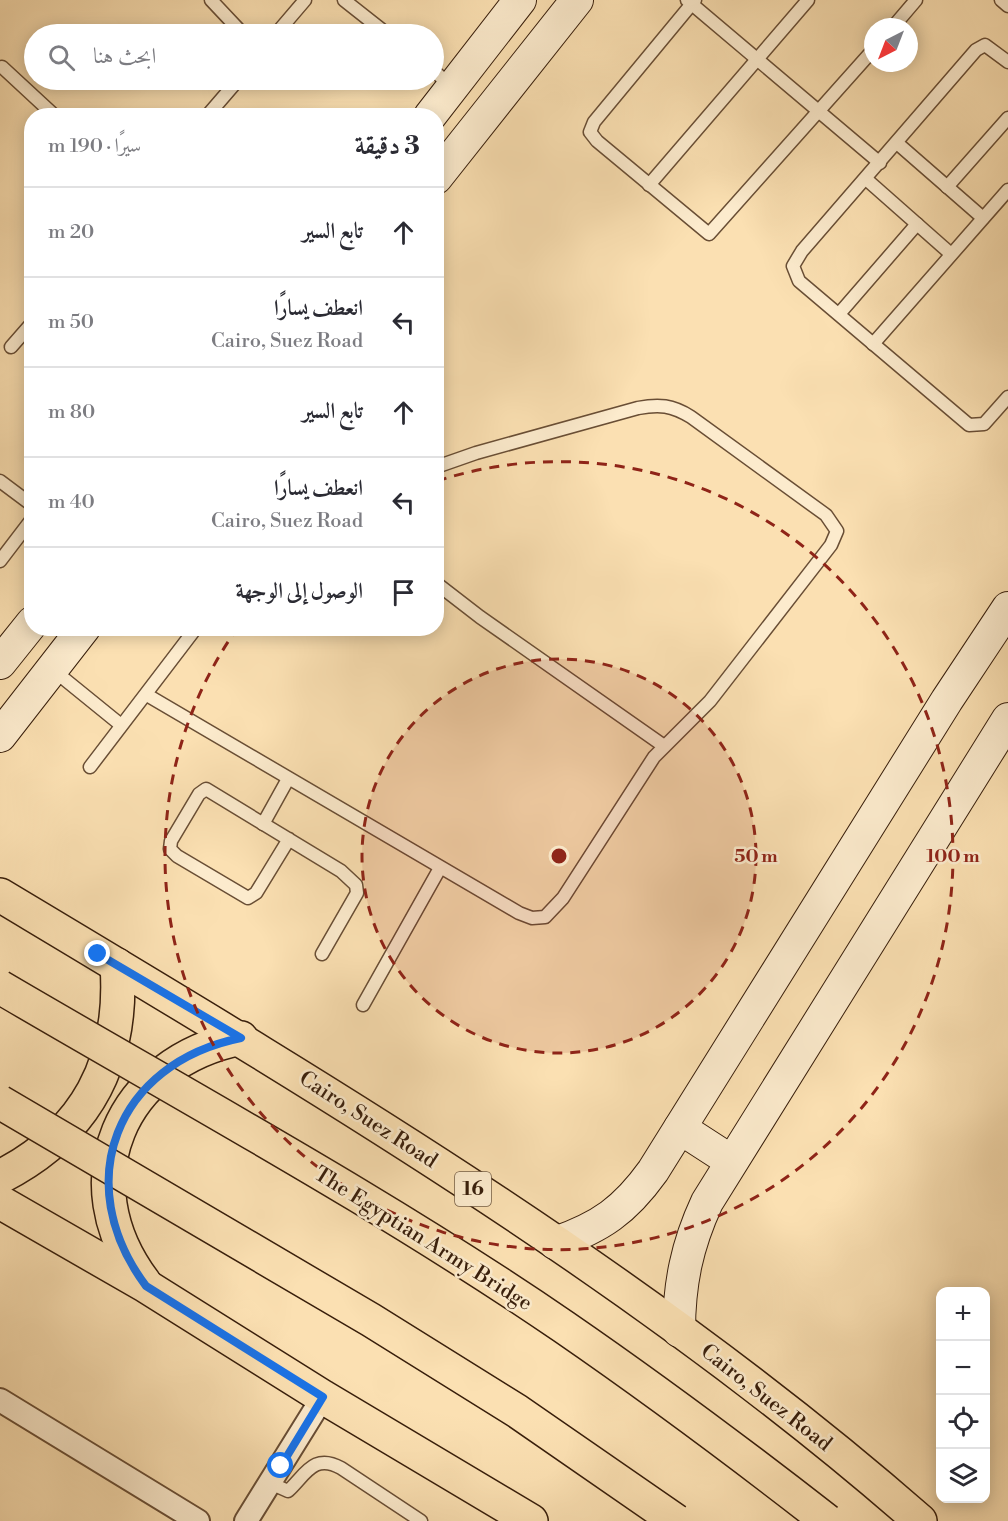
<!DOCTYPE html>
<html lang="ar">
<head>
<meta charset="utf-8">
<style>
  body { margin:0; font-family:"Libre Bodoni",Amiri,serif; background:#f2f2f3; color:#2b2b33; direction:rtl }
  .controls { position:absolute; right:18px; bottom:18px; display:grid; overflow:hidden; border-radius:12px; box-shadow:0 3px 15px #0003 }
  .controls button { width:54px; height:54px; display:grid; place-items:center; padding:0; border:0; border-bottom:2px solid #e1e1e2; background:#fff; color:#2b2b33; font:30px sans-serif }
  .compass { position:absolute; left:864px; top:18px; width:54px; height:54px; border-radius:50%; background:#fff; box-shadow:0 3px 15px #0003; rotate:222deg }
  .stop { position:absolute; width:18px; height:18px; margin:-14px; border:4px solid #1a73e8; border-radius:50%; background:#fff }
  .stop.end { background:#1a73e8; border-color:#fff; box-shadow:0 2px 6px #0008 }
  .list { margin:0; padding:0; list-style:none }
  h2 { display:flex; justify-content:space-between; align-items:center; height:78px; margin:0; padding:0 24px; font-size:26px }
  h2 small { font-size:20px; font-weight:400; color:#7c7c81 }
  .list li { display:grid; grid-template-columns:39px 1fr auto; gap:18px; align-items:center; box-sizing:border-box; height:90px; padding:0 24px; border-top:2px solid #e1e1e2 }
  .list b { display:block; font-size:22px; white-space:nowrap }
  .list p { margin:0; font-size:20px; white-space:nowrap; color:#7c7c81 }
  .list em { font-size:20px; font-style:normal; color:#7c7c81 }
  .icon { flex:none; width:33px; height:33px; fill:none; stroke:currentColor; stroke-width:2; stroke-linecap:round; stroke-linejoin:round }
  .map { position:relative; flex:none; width:1008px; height:1521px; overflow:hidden; direction:ltr }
  .search { position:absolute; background:#fff; box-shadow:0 3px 15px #0003; left:24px; top:24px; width:420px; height:66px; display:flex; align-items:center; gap:15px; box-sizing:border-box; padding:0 21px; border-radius:33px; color:#7c7c81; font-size:22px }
  .panel { position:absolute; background:#fff; box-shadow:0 3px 15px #0003; left:24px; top:108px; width:420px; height:528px; border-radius:24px; direction:rtl }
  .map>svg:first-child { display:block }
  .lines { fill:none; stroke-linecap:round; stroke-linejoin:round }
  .lane-casing { stroke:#694e35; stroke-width:15 }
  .street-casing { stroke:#694e35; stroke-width:26 }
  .secondary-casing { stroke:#381e0b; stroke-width:34 }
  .primary-casing { stroke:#381e0b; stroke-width:36 }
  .lane { stroke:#fcebcd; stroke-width:12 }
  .street { stroke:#fcebcd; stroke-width:22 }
  .secondary { stroke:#fcebcd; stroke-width:32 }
  .primary { stroke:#fbe0b2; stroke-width:33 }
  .highway-bridge-casing { stroke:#381e0b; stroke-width:36; stroke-linecap:butt }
  .highway-bridge { stroke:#fbe0b2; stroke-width:33 }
  .route { stroke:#1a73e8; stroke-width:8 }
  .ring { fill:none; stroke:#8f2418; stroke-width:3; stroke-dasharray:10 8 }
  .labels { text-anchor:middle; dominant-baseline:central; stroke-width:5; stroke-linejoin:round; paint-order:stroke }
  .shield { fill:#fcebcd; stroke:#735c45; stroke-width:1.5 }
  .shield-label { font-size:20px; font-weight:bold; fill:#381e0b }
  .street-label { font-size:21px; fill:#381e0b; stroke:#fcebcd }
  .centre { fill:#8f2418; stroke:#fcebcd; stroke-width:3 }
  .ring-label { font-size:18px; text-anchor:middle; font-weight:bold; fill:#8f2418; stroke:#fcebcd; stroke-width:5; stroke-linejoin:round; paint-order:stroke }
</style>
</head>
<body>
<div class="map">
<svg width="1008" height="1521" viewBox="0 0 1008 1521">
  <rect width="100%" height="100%" fill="#fbe0b2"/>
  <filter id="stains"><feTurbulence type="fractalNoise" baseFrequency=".00333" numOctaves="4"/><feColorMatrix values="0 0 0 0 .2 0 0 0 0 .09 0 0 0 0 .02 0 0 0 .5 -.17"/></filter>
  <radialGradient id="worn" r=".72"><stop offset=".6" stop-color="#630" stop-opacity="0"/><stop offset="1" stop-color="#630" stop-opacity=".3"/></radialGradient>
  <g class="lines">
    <defs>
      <g id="lane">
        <polyline points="211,0 243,34"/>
        <polyline points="344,0 387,34"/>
        <polyline points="687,0 880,163"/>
        <polyline points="695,0 594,122 590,132 597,141 709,234 873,50"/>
        <polyline points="1001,0 1008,6"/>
        <polyline points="893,27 916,0"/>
        <polyline points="276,34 305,0"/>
        <polyline points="1008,62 985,45 976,50 802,251 793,266 799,281 969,425 984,424 1008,397"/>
        <polyline points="2,67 55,116"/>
        <polyline points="434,71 451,86"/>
        <polyline points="207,116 238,80"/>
        <polyline points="897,143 983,218"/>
        <polyline points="866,179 951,254"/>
        <polyline points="649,185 808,0"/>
        <polyline points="947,187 1008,118"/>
        <polyline points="839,314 917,224"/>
        <polyline points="873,344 1008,190"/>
        <polyline points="11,347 32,323"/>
        <polyline points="0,481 32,505"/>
        <polyline points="0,561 32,519"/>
        <polyline points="436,583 480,617 664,746"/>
        <polyline points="52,669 121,725"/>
        <path d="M147 695 519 913 532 918 545 917 563 898 654 757 710 701 831 545 837 531 826 515 691 417C672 405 659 404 638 408L476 453 436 467"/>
        <polyline points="90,767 196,628"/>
        <polyline points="263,824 288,779"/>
        <polyline points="289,839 256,893 248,898 177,856 170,849 171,841 199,794 206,789 341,871 356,885 357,893 322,954"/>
        <polyline points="363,1005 440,868"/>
        <path d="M270 1483 288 1491C306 1474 314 1453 341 1468L421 1521"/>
      </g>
      <g id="street">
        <polyline points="0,1400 198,1521"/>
        <polyline points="246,1521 323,1397"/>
      </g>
      <g id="secondary">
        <polyline points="430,116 520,0"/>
        <polyline points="436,178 577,0"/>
        <polyline points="0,663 32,623"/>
        <polyline points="0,736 84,628"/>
        <polyline points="680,1128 731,1161"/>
        <path d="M555 1243C601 1227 625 1210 653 1171L947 700 1008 608"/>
        <path d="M679 1331C679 1284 687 1245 707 1202L1008 719"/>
      </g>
      <g id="primary">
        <path d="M0 895C315 1084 643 1278 920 1521"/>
        <path d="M0 1177C86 1133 124 1062 117 965"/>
        <polyline points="0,1202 146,1286 323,1397 531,1521"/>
        <path d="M144 1282C68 1181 120 1062 241 1038"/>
      </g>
    </defs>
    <use href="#lane" class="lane-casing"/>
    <use href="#street" class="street-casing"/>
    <use href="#secondary" class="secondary-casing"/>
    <use href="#primary" class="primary-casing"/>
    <use href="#lane" class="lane"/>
    <use href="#street" class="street"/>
    <use href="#secondary" class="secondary"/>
    <use href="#primary" class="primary"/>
    <defs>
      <g id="highway-bridge">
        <path d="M0 987C189 1098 383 1203 564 1327 654 1389 741 1454 827 1521"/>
        <polyline points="0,1102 371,1320 517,1411 676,1521"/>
      </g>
    </defs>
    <use href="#highway-bridge" class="highway-bridge-casing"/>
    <use href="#highway-bridge" class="highway-bridge"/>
  </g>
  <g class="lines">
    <path class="route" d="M98 954 241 1038C116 1063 69 1183 146 1286L323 1397 281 1466"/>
  </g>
  <circle cx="559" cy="856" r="197" fill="#8f2418" fill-opacity=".12"/>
  <g class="ring">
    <circle cx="559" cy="856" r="197"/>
    <path d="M437 481A394 394 0 1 1 236 630"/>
  </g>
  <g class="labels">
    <rect class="shield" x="455" y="1172" width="36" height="34" rx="4.5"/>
    <g class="shield-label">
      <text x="473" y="1189">16</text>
    </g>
    <g class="street-label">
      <text transform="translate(368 1120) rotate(33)">Cairo, Suez Road</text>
      <text transform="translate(423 1239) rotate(32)">The Egyptian Army Bridge</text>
      <text transform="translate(766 1398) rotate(38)">Cairo, Suez Road</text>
    </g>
  </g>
  <circle cx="559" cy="856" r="9" class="centre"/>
  <g class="ring-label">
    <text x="756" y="862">50 m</text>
    <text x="953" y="862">100 m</text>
  </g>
  <rect width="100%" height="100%" filter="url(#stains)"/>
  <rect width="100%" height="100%" fill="url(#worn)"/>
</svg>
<div class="controls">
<button>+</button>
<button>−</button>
<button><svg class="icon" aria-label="locate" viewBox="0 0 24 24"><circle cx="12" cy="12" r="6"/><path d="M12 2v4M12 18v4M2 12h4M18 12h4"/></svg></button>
<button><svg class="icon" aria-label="layers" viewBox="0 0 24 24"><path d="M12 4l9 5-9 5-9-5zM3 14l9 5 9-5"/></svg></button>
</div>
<svg class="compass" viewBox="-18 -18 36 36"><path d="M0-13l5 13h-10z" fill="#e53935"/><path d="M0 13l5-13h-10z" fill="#7c7c81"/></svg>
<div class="stop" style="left:281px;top:1466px"></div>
<div class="stop end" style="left:98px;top:954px"></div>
<div class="search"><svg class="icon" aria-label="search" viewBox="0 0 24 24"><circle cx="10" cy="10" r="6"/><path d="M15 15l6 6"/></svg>ابحث هنا</div>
<section class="panel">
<h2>3 دقيقة<small>سيرًا · 190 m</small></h2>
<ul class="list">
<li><svg class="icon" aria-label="ahead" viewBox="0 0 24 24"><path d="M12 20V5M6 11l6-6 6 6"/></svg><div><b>تابع السير</b></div><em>20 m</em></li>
<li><svg class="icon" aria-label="left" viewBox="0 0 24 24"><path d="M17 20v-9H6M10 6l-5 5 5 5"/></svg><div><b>انعطف يسارًا</b><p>Cairo, Suez Road</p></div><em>50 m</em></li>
<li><svg class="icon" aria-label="ahead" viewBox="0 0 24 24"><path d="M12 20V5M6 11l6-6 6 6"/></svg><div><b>تابع السير</b></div><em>80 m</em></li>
<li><svg class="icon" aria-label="left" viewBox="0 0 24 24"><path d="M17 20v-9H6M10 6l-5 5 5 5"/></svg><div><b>انعطف يسارًا</b><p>Cairo, Suez Road</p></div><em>40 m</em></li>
<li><svg class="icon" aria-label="arrive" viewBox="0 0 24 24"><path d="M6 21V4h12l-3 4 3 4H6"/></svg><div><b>الوصول إلى الوجهة</b></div></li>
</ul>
</section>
</div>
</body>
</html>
